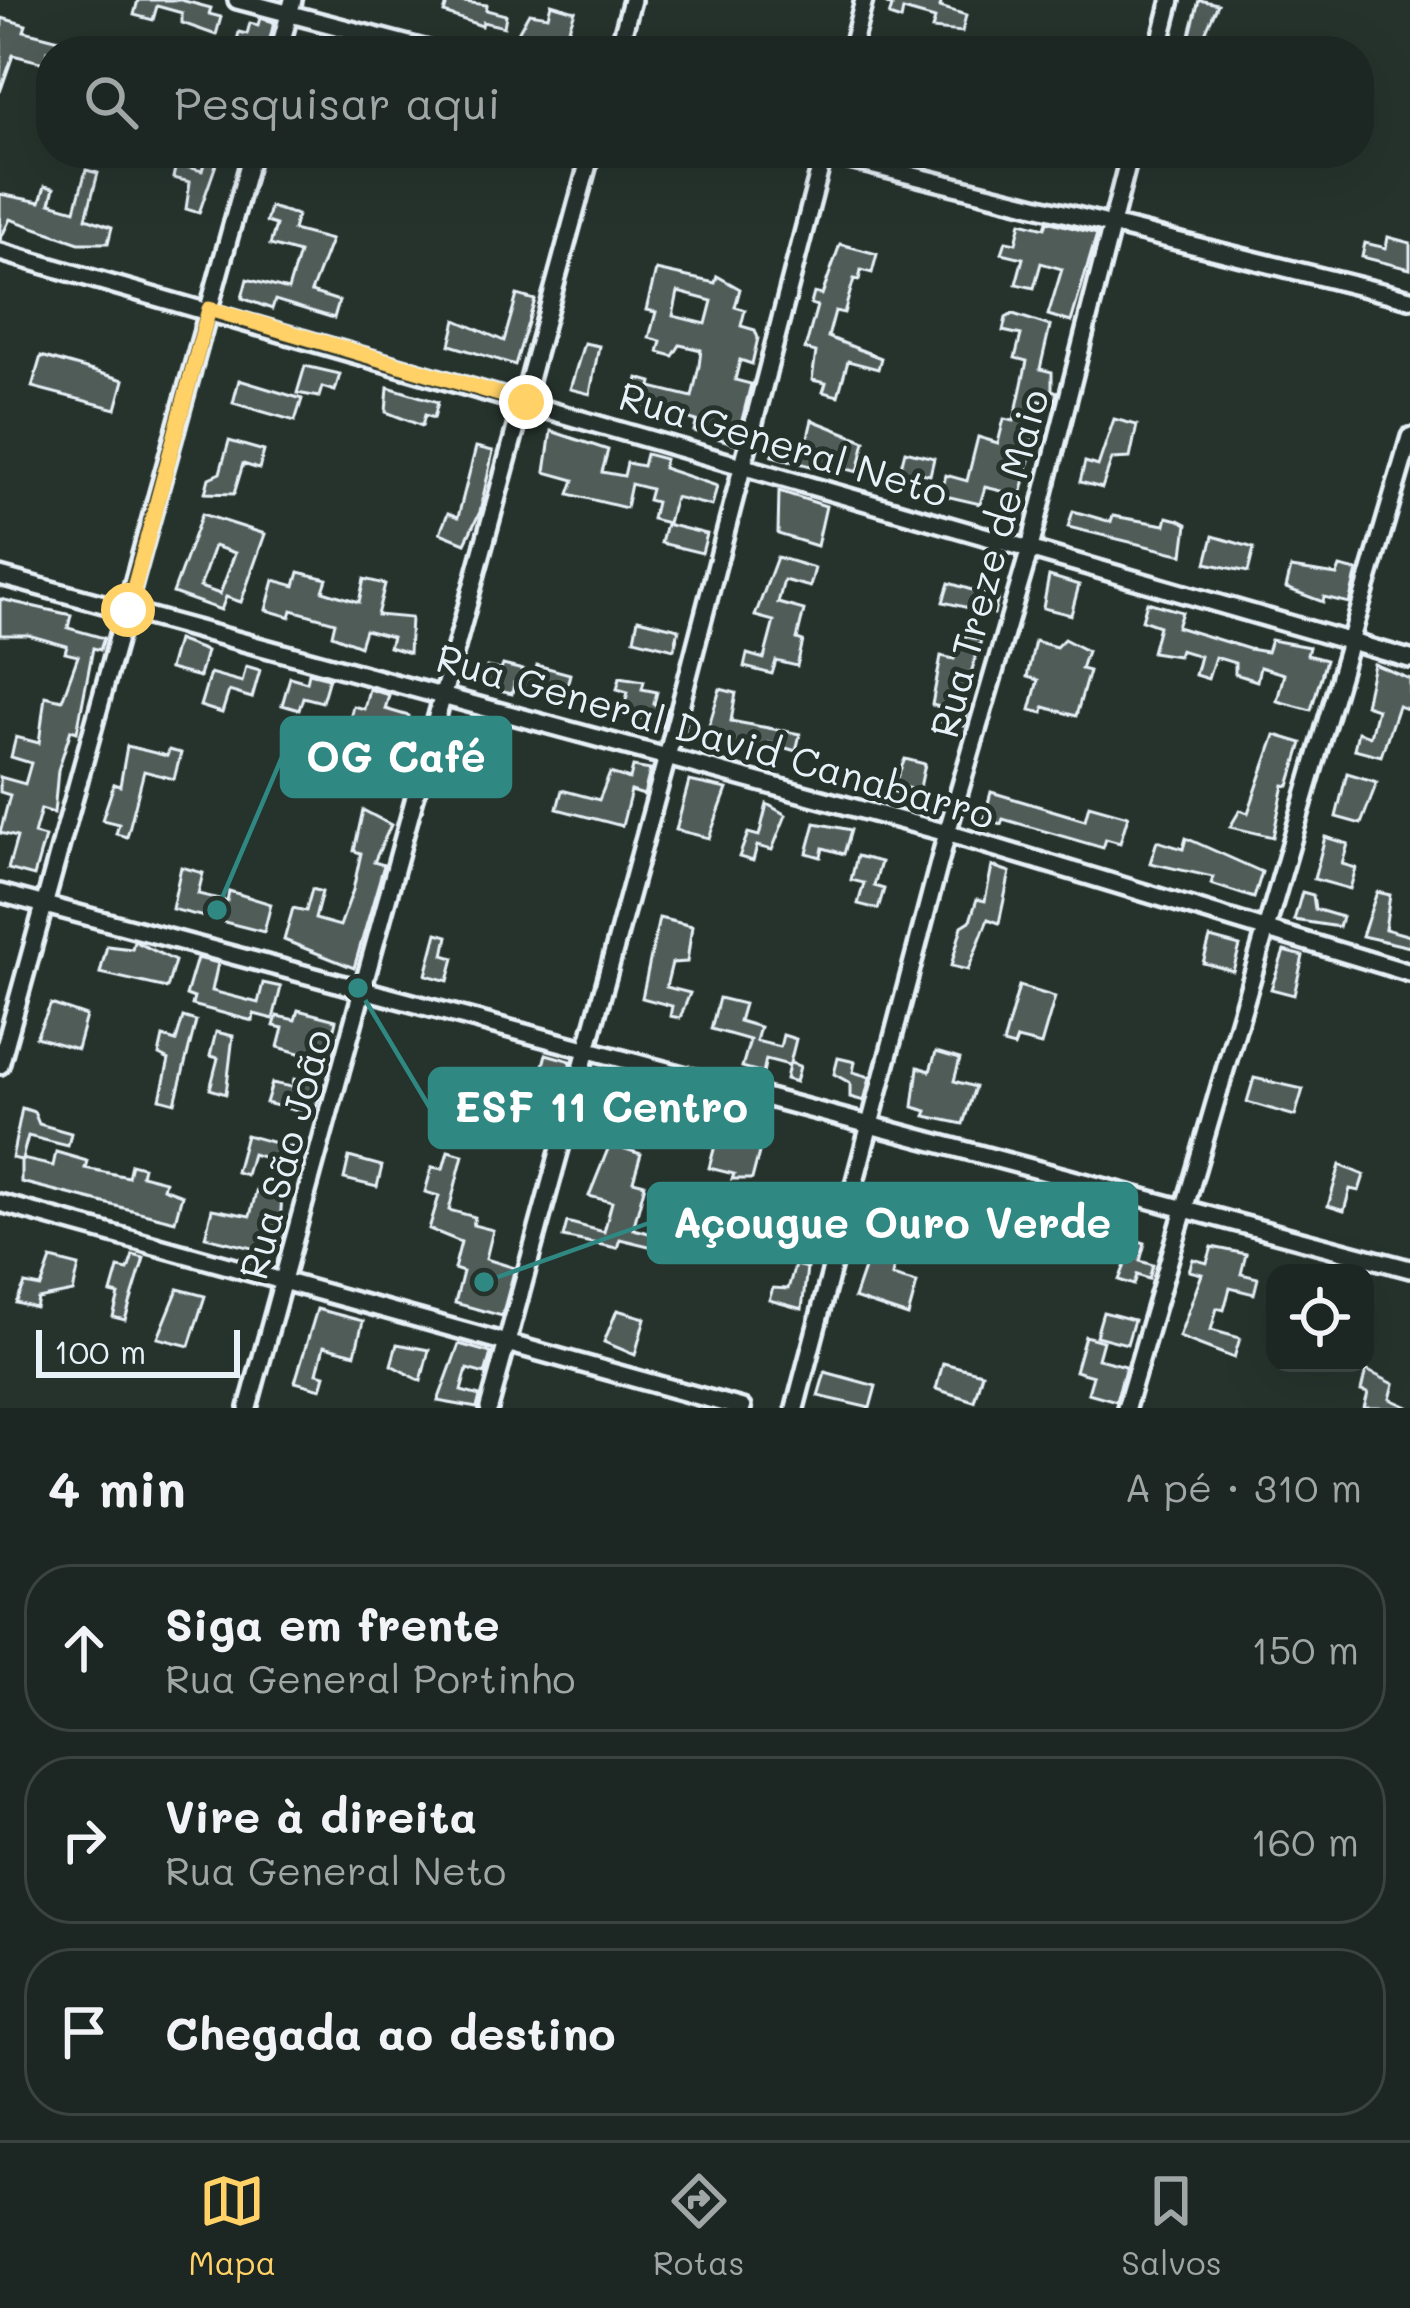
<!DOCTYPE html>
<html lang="pt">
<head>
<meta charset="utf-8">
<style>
  body { margin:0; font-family:Mali,sans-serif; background:#29322f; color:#f1f3f6 }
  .controls { position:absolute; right:36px; bottom:36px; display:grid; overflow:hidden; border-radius:24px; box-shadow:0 12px 48px #0002 }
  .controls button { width:108px; height:108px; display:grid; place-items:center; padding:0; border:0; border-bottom:3px solid #3a4340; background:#1c2622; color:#f1f3f6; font:60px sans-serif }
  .scale { position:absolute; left:36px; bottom:30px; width:204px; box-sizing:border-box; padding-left:12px; border:6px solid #e8f1f8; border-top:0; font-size:33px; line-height:42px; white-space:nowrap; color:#e8f1f8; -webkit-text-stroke:9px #26332d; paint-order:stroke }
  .stop { position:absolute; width:36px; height:36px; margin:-27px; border:9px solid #ffd166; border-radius:50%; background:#fff }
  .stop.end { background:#ffd166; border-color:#fff; box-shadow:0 3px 12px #0008 }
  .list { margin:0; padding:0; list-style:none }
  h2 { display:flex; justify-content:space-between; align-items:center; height:156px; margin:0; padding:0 48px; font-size:51px }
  h2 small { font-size:39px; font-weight:400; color:#a0a5a5 }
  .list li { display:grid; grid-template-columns:78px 1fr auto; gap:36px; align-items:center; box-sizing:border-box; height:168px; margin:0 24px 24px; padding:0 24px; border:3px solid #3a4340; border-radius:48px }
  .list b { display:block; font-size:45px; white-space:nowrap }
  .list p { margin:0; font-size:39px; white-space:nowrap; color:#a0a5a5 }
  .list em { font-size:39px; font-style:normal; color:#a0a5a5 }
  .icon { flex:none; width:66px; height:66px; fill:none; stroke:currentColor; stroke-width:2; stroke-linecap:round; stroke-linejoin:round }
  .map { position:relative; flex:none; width:1410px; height:1408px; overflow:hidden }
  .search { position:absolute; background:#1c2622; box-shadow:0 12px 48px #0002; left:36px; right:36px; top:36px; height:132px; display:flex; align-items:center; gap:30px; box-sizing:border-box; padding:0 42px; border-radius:48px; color:#a0a5a5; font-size:45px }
  .sheet { height:732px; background:#1c2622 }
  nav { display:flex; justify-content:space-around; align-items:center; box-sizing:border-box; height:168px; border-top:3px solid #3a4340; background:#1c2622; font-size:33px; color:#a0a5a5 }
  nav a { display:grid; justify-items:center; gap:6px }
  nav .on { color:#ffd166 }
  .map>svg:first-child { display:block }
  .building { fill:#505c59; stroke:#e8f1f8; stroke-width:3; fill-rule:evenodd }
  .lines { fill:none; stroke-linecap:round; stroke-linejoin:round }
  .minor-casing { stroke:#e8f1f8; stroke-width:24 }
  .minor { stroke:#26332d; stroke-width:15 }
  .route { stroke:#ffd166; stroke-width:15 }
  .labels { text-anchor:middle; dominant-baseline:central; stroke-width:10; stroke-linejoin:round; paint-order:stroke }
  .street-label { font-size:39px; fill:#e8f1f8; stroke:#26332d }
  .leader { fill:none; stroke:#308883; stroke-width:4.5 }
  .callout-dot { fill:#308883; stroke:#26332d; stroke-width:4.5 }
  .callout { fill:#308883; stroke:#308883; stroke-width:4.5 }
  .callout-label { font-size:42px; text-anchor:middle; font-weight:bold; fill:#fff }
</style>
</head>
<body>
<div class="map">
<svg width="1410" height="1408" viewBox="0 0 1410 1408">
  <rect width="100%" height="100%" fill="#26332d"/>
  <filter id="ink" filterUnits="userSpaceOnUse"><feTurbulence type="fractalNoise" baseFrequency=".00833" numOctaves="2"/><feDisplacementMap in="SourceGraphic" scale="24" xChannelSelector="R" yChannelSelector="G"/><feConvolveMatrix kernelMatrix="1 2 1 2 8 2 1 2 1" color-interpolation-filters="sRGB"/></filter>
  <g filter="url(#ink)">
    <g class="building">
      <polygon points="138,0 181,0 211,8 209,14 221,17 216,35 182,23 182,13 157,6 153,20 134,15"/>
      <polygon points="448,0 487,5 486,10 506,15 504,27 483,22 482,26 444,13"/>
      <polygon points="880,0 942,0 940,7 966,15 962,32 932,29 935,19 903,10 901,20 889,16 892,7"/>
      <polygon points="1199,0 1218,4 1198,49 1187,46"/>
      <polygon points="551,4 575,11 564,42 543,37 541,44 515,38 529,13 548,16"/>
      <polygon points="2,18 26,25 24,31 103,51 47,51 44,63 13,55 0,92"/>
      <polygon points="260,18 274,22 267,51 236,45 239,32 247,34 250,23 258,25"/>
      <polygon points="207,153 220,153 199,213 186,209 190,182 173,178 176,164 202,171"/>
      <polygon points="86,170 98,173 86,218 112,227 108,243 79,243 10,219 0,240 0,194 40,202 45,186 54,188 50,203 75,210"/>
      <polygon points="270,207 297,215 293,230 331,240 311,292 339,301 334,318 275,300 272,309 242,298 247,279 288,290 299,253 270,245 276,225 266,222"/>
      <polygon points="1047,221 1097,234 1071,322 1048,315 1062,269 1041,263 1034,288 1016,284 1023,258 1002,253 1006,241 1016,243 1021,222 1045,228"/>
      <polygon points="1388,237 1410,243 1410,269 1362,257 1365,243 1386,248"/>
      <polygon points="840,244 877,254 872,273 861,270 859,280 854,279 844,313 835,311 828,337 881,358 878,369 848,361 838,396 823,392 826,383 812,380 816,352 805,349 817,306 811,304 814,293 822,295"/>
      <path d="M656 270 715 283 717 276 740 289 735 307 745 310 741 326 755 330 758 338 752 364 740 360 735 380 751 384 736 444 694 431 697 421 632 403 638 378 652 382 651 387 692 397 699 366 701 350 680 345 673 356 658 352 661 341 649 338 656 312 646 310ZM678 292 712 301 706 324 673 316Z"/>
      <polygon points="517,295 535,300 515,365 450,345 456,320 504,341"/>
      <polygon points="1013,314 1050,326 1040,369 1052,372 1052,390 1057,392 1054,405 1032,399 1026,421 1037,424 1016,519 1000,515 1006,492 985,487 980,504 941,495 946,475 967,481 978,437 998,443 1004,419 1014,421 1027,361 1015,358 1021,335 1003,331 1006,318"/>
      <polygon points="584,343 599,346 590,394 570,389"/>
      <polygon points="41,356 124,380 116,409 32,387"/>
      <polygon points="305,366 340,374 335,391 322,387 319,397 297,393"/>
      <polygon points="239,380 302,399 295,421 233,403"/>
      <polygon points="388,387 438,402 434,418 425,415 422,426 386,412"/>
      <polygon points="1114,419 1137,425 1130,458 1112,459 1102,488 1080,482 1085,462 1098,466"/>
      <polygon points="812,420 865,441 858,472 836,466 834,472 772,456 777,437 806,445"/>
      <polygon points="551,431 608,450 602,472 624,476 627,463 643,466 646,454 665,459 663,468 717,486 712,506 675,497 668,523 652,519 656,502 648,500 651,489 631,484 626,508 569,494 574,480 545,472"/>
      <polygon points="229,441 264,451 259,469 243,464 234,494 205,493 209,478 220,473"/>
      <polygon points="476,447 493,451 480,512 465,543 440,533 448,513 458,517"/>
      <polygon points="905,451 934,458 930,475 917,472 913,486 897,482"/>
      <polygon points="779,491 826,506 817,546 778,534"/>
      <polygon points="1073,511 1111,522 1113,516 1165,525 1167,517 1179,520 1187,524 1183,555 1068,527"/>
      <path d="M202 514 265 534 241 602 226 597 221 610 173 593ZM214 546 235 553 220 594 200 587Z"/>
      <polygon points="666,524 707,534 702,553 661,543"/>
      <polygon points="1213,536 1254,548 1248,572 1206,563"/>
      <polygon points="777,557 815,568 810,587 784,580 778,603 804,610 797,639 803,641 797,666 776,661 772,674 744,667 747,654 764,659 774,621 755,616"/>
      <polygon points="1340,567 1357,571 1349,603 1324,597 1323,602 1286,588 1291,568 1337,575"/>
      <polygon points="299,572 327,579 323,591 359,602 364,579 385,584 377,615 411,618 409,653 389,647 392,637 365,630 360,646 332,635 335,622 292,610 290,617 266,610 274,580 295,586"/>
      <polygon points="1049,576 1079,585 1071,615 1043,608"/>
      <polygon points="949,583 998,598 994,614 943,602"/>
      <polygon points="0,599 71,615 68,628 104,638 100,650 93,648 77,732 71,730 58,770 54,813 41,809 34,834 45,837 34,876 8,869 17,837 0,833 10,795 0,792 0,777 25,784 31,763 11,757 16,737 39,743 45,696 62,700 78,656 65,653 67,646 28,635 0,635"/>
      <polygon points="1147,602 1182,612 1177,627 1249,649 1267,652 1271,640 1309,647 1307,655 1326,660 1311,710 1277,701 1284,674 1260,667 1257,681 1235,674 1235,663 1215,657 1208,679 1195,675 1200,656 1180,650 1178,656 1152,652 1159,626 1142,620"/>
      <polygon points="638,619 679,629 674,649 634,639"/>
      <polygon points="961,635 981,640 961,706 969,708 964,726 940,722 944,708 932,705 941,656 954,659"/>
      <polygon points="1064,639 1087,651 1081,669 1089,671 1076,716 1044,707 1043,713 1030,710 1038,680 1027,677 1035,641 1056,647"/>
      <polygon points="177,640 206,651 199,677 169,669"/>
      <polygon points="1374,664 1410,679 1410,710 1398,706 1381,756 1354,749 1358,732 1370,736 1377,709 1365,705"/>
      <polygon points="503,665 535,673 537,665 570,674 563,701 514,683 512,694 482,687 487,667 501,670"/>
      <polygon points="246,666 260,670 252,698 229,691 222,713 200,706 210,673 242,682"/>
      <polygon points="309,673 329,678 322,702 303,697 299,710 282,705 290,677 307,682"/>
      <polygon points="620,677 644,681 642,689 657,692 654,704 667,708 662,727 623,711 628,692 617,689"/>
      <polygon points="369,689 389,695 385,709 409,716 394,792 377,788 385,736 348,726 353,706 364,709"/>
      <polygon points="720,689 736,693 731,721 800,734 796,751 769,743 767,753 706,736"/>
      <polygon points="1275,735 1302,743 1289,786 1284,785 1273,837 1230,827 1240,810 1248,813"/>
      <polygon points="127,746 167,756 169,750 181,753 174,779 144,771 127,837 116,834 119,824 102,820 114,784 120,786"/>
      <polygon points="905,759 925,764 919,792 907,788 905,795 891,791"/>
      <polygon points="633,767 650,770 644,795 631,791 622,826 557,809 562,790 599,800 610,773 630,779"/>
      <polygon points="1347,773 1377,782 1361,824 1336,817"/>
      <polygon points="689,781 727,789 709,838 676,830"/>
      <polygon points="991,792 1085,820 1089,805 1128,816 1120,843 1106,839 1103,848 1003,819 1001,824 984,819"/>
      <polygon points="767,804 786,815 772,850 757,846 753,861 739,857 748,833 759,836"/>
      <polygon points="363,810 391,825 374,862 384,865 354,968 284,940 293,908 306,911 312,889 322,892 315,919 340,926 353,890 361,853 354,851"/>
      <polygon points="815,823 851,830 844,854 823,848 821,857 807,853"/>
      <polygon points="1325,837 1348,844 1342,864 1356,868 1350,889 1314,879"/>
      <polygon points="1186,838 1262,872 1254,898 1211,884 1213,877 1150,863 1157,841 1183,849"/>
      <polygon points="857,856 881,862 874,886 884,889 878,909 858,904 864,883 851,880"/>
      <polygon points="992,866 1010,872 999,923 988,919 968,970 951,966 962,926 970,921 977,899 985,901"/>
      <polygon points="181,867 203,873 198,894 227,901 229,891 271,904 264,932 172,909"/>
      <polygon points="1302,892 1313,895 1315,909 1342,917 1339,927 1294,920"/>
      <polygon points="1377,892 1390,895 1385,929 1410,936 1410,947 1362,936"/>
      <polygon points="659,918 692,926 687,962 672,963 666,987 690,993 680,1018 670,1016 672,1006 642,998"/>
      <polygon points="437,933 448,936 444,955 454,958 448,981 426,975"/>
      <polygon points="1210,938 1240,946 1233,971 1203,963"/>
      <polygon points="134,941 175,961 167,988 100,973 107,946 132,949"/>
      <polygon points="1284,951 1303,956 1294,995 1271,989"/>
      <polygon points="197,958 218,963 212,991 258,1003 263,983 281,987 273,1019 254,1014 253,1021 192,1005 194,998 186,995"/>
      <polygon points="1019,986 1055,997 1041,1045 1017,1039 1014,1047 1003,1044"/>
      <polygon points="719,998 744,1004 739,1021 760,1027 756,1041 780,1047 783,1035 796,1039 790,1063 800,1066 796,1082 786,1079 789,1065 766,1059 763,1073 742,1067 750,1040 711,1029"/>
      <polygon points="51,1004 86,1016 77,1049 36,1037"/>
      <polygon points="298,1010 336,1020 326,1061 278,1047 283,1028 274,1026 277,1016 295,1020"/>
      <polygon points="183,1017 196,1021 175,1103 160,1099 169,1060 159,1055 163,1037 176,1041"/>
      <polygon points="216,1032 233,1036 226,1094 210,1089 218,1058 210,1056"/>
      <polygon points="936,1052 960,1059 954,1081 975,1087 963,1124 925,1116 927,1111 913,1107 918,1067 930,1071"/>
      <polygon points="546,1054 571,1061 558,1110 543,1106 548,1090 537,1087"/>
      <polygon points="838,1058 855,1062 853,1072 870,1077 864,1101 850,1097 850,1083 834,1074"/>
      <polygon points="1254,1078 1303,1089 1295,1116 1247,1102"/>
      <polygon points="294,1079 324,1084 313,1115 266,1103 272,1083 292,1087"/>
      <polygon points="706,1103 745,1111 742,1121 766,1126 752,1179 732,1179 734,1174 709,1168 716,1142 683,1133 687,1119 698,1122"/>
      <polygon points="22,1108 34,1112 39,1124 71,1133 68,1146 28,1136 22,1159 53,1166 56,1152 87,1161 85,1168 128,1177 131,1164 143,1167 141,1175 165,1181 163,1188 182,1195 175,1221 21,1182 21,1160 12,1158"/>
      <polygon points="246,1135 294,1148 289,1164 252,1154 246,1175 236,1172"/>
      <polygon points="610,1144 641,1154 633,1181 645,1184 633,1229 664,1237 661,1249 620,1239 617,1248 563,1237 567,1222 604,1232 612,1202 589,1196"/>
      <polygon points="448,1151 463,1155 449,1210 475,1217 473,1225 493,1230 486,1259 515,1268 502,1316 455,1303 463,1272 454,1269 461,1242 429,1229 439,1196 425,1192 432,1167 443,1169"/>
      <polygon points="349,1157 382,1166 377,1187 344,1179"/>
      <polygon points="1340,1165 1364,1175 1359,1191 1350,1189 1344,1211 1328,1206"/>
      <polygon points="257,1188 282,1195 278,1254 205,1237 212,1209 250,1216"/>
      <polygon points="1135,1240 1145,1243 1140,1261 1153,1265 1149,1279 1137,1275 1134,1285 1119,1280"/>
      <polygon points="864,1247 896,1255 892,1276 917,1283 908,1316 854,1298 866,1263 860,1262"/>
      <polygon points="1212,1247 1246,1254 1241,1274 1258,1278 1254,1294 1230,1288 1224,1310 1217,1308 1211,1330 1240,1338 1234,1358 1179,1337 1202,1274 1189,1271 1193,1259 1207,1263"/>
      <polygon points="133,1255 144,1258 125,1320 113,1317 119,1295 111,1293 118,1268 128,1270"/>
      <polygon points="51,1259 79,1266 73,1292 38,1299 36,1308 16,1303 25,1284 41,1287"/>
      <polygon points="795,1265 807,1268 802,1309 769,1300 773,1288 788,1289"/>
      <polygon points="178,1289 205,1296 189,1346 158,1338"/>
      <polygon points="317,1309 363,1321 355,1354 324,1346 317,1373 325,1375 321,1389 295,1382"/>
      <polygon points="617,1310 645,1318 635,1355 604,1342"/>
      <polygon points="1103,1312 1134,1320 1127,1344 1096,1336"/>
      <polygon points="1085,1336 1103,1341 1098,1359 1126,1366 1116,1401 1088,1393 1093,1376 1075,1371"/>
      <polygon points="397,1344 429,1350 421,1381 391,1365"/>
      <polygon points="459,1344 491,1353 485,1374 467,1369 461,1391 480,1396 477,1408 438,1401"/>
      <polygon points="943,1363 982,1373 974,1401 936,1389"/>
      <polygon points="1366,1370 1394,1384 1390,1399 1410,1408 1364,1408 1368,1393 1361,1391"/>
      <polygon points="825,1372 876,1386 870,1408 818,1396"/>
    </g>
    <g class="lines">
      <defs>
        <g id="minor">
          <polyline points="237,0 432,51"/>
          <polyline points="279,51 293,0"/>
          <polyline points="618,51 632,0"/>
          <polyline points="851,51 864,0"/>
          <polyline points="1158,51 1171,0"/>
          <polyline points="822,153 1410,299"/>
          <polyline points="0,252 1410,659"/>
          <polyline points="0,576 947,833 1410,973"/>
          <polyline points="0,893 1410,1269"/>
          <polyline points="0,1065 252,153"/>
          <polyline points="0,1203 742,1408"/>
          <polyline points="248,1408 591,153"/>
          <polyline points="489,1408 667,757 824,153"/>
          <polyline points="795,1408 947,833 1029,552 1130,153"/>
          <polyline points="1126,1408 1410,437"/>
        </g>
      </defs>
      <use href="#minor" class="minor-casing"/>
      <use href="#minor" class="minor"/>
    </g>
  </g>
  <g class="lines" filter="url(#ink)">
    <polyline class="route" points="128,610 209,309 526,402"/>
  </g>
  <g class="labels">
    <g class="street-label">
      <text transform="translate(784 443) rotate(17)">Rua General Neto</text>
      <text transform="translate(988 563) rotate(-75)">Rua Treze de Maio</text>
      <text transform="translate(716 735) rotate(16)">Rua General David Canabarro</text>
      <text transform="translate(284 1154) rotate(-75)">Rua São João</text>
    </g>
  </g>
  <path class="leader" d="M217 910L282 757M358 988L430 1108M484 1282L649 1223"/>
  <g class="callout-dot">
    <circle cx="217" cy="910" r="12"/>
    <circle cx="358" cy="988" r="12"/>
    <circle cx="484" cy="1282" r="12"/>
  </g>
  <g class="callout">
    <rect x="282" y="718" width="228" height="78" rx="12"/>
    <rect x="430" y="1069" width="342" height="78" rx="12"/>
    <rect x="649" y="1184" width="487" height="78" rx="12"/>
  </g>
  <g class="callout-label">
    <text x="396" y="772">OG Café</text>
    <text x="601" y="1122">ESF 11 Centro</text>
    <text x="892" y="1238">Açougue Ouro Verde</text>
  </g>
</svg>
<div class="controls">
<button><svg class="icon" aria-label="locate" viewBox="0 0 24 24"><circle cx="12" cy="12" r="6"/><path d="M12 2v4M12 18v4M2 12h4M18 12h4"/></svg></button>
</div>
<div class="scale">100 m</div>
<div class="stop" style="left:128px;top:610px"></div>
<div class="stop end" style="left:526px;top:402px"></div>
<div class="search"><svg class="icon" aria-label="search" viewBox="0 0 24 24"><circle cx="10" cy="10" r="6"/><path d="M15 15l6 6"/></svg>Pesquisar aqui</div>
</div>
<section class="sheet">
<h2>4 min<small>A pé · 310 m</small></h2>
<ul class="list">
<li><svg class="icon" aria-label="ahead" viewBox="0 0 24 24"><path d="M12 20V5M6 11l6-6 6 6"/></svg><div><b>Siga em frente</b><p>Rua General Portinho</p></div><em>150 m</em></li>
<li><svg class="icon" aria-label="right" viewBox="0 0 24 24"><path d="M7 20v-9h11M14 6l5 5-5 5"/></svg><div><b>Vire à direita</b><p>Rua General Neto</p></div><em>160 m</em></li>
<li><svg class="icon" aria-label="arrive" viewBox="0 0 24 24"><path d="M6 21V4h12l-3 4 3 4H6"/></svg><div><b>Chegada ao destino</b></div></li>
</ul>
</section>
<nav>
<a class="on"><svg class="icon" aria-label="map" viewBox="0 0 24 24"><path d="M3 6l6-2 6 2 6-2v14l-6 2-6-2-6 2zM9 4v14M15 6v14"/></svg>Mapa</a>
<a><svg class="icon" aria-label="directions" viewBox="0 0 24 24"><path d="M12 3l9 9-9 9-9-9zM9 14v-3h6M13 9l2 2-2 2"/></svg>Rotas</a>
<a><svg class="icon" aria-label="saved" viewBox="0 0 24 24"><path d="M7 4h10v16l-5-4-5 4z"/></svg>Salvos</a>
</nav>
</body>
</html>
